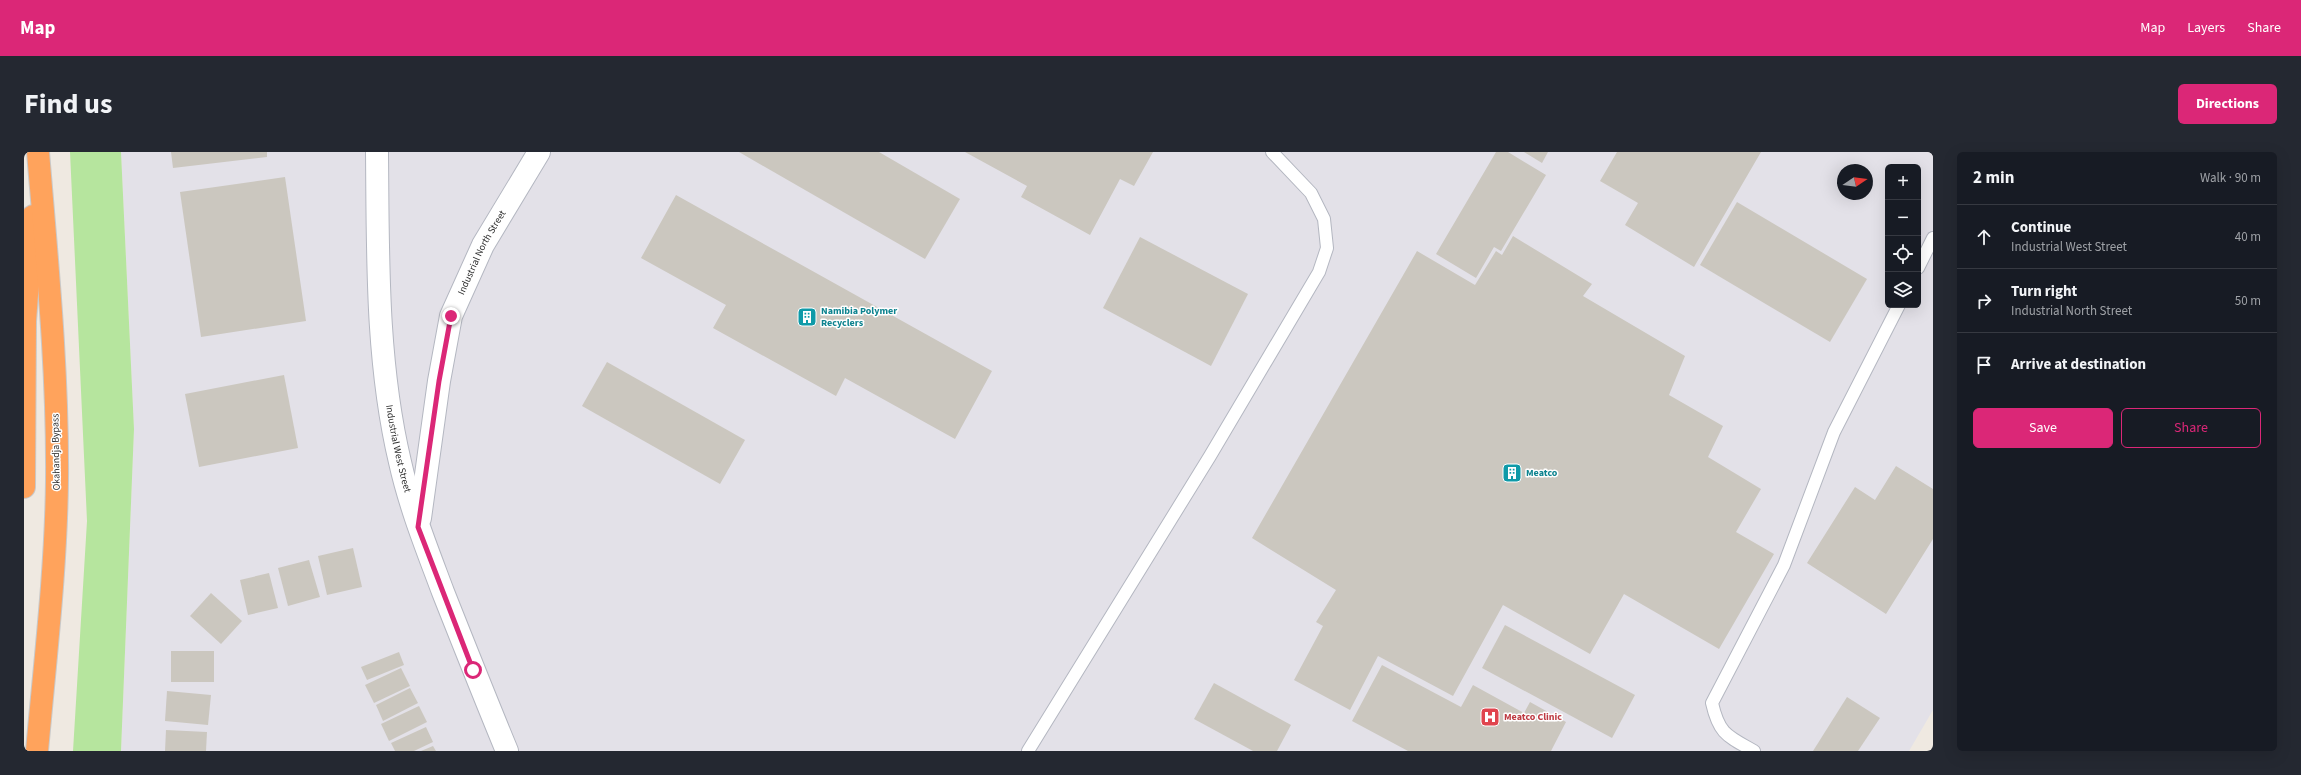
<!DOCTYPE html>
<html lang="en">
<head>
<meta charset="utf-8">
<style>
  body { margin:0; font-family:"Source Sans 3",sans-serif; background:#242831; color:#f1f3f6 }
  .controls { position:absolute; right:12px; top:12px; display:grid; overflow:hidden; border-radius:6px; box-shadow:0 4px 16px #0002 }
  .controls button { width:36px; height:36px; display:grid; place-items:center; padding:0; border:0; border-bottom:1px solid #363941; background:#171b24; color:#f1f3f6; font:20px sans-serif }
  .compass { position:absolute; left:1813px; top:12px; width:36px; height:36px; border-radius:50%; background:#171b24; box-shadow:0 4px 16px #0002; rotate:77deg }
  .stop { position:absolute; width:12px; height:12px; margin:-9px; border:3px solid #db2777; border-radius:50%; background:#fff }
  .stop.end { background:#db2777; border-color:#fff; box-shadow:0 1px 4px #0008 }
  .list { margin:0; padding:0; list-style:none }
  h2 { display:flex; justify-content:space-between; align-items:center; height:52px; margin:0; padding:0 16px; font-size:17px }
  h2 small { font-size:13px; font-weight:400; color:#9ea1a6 }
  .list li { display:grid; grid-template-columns:26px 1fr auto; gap:12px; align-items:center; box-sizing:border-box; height:64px; padding:0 16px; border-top:1px solid #363941 }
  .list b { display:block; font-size:15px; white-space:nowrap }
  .list p { margin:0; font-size:13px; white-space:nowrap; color:#9ea1a6 }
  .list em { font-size:13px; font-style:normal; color:#9ea1a6 }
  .actions { display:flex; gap:8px; padding:12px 16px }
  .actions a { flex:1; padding:9px 0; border:1px solid #db2777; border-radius:6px; text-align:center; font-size:14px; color:#db2777 }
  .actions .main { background:#db2777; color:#fff }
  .icon { flex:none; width:22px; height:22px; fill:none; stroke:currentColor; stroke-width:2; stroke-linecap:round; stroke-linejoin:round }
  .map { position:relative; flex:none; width:1909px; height:599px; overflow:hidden; border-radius:6px }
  header { display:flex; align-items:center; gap:24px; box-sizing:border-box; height:56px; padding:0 20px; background:#db2777; color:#fff }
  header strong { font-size:19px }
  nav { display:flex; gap:22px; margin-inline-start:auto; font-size:14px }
  .intro { display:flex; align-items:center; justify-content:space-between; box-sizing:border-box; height:96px; padding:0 24px }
  h1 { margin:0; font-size:28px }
  .button { padding:10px 18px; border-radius:6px; background:#db2777; color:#fff; font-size:14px; font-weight:700 }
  main { display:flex; gap:24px; padding:0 24px }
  aside { flex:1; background:#171b24; border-radius:6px; box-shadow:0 4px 16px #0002 }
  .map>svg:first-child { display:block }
  .industrial { fill:#e3e1e8; fill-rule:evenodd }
  .green { fill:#b6e59e }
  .building { fill:#cbc7bf }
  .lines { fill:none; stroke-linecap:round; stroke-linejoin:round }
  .lane-casing { stroke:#b4b7c1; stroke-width:14 }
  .street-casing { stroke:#b4b7c1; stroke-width:24 }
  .highway-casing { stroke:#c9c9c9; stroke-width:24 }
  .lane { stroke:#fff; stroke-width:12 }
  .street { stroke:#fff; stroke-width:22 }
  .highway { stroke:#ffa35c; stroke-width:22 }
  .route { stroke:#db2777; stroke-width:5 }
  .labels { text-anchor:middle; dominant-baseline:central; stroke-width:3; stroke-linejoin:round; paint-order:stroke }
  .street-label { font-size:10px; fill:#2e2e2e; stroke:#fff }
  .culture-label { font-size:10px; font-weight:bold; fill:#0d838f; stroke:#fff; text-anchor:start }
  .health-label { font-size:10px; font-weight:bold; fill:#be3a42; stroke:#fff; text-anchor:start }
</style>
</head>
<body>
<header>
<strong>Map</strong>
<nav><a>Map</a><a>Layers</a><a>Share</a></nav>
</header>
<div class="intro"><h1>Find us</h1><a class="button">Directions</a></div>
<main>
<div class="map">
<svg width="1909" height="599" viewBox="0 0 1909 599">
  <rect width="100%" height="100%" fill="#efe9e1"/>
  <path class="industrial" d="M97 0H1909V558L1885 599H97L110 277ZM1864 15H1894V153H1864ZM1819 18H1843V42H1819Z"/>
  <polygon class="green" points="46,0 97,0 110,277 97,599 49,599 63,369"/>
  <g class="building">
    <polygon points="147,0 243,0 243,5 149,16"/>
    <polygon points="715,0 855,0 936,47 901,107"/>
    <polygon points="941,0 1129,0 1110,34 1096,27 1066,83 997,45 1003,34"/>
    <polygon points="1472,0 1484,0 1522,23 1477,99 1470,95 1452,126 1412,102"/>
    <polygon points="1500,0 1524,0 1518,11"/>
    <polygon points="1593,0 1737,0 1670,115 1601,73 1614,51 1576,29"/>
    <polygon points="261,25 282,169 177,185 156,40"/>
    <polygon points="652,43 968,219 931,287 821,226 812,244 689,176 702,153 617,106"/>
    <polygon points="1713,50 1843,127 1806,190 1676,113"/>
    <polygon points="1489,84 1568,132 1559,144 1661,204 1645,243 1699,274 1684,305 1737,337 1712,380 1750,402 1695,497 1600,442 1566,502 1479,453 1429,544 1354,504 1326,558 1270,528 1299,474 1292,470 1312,438 1228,386 1393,99 1451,133 1472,99 1478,103"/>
    <polygon points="1116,85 1224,142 1187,214 1079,156"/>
    <polygon points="583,210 721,288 696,332 558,254"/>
    <polygon points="260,223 274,296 175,315 161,242"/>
    <polygon points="1872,314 1909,337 1909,387 1862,462 1783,411 1831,335 1851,348"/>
    <polygon points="329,396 338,435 303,443 294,404"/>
    <polygon points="285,408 296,445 264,454 254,416"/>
    <polygon points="245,421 254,456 224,463 216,428"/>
    <polygon points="187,441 218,469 197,492 166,464"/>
    <polygon points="1481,473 1611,543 1588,586 1458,516"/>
    <rect x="147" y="499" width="43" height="31"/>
    <polygon points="375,500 380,513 343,528 337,515"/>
    <polygon points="1358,513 1437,555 1449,533 1500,561 1506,550 1542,570 1527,599 1384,599 1328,569"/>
    <polygon points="377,516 386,534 350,551 341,533"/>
    <polygon points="1190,531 1267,573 1253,599 1229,599 1170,567"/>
    <polygon points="386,536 394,551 359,569 352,553"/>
    <polygon points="143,539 187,543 184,573 141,569"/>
    <polygon points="1823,545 1856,566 1834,599 1789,599"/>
    <polygon points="395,554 403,570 365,589 357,572"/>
    <polygon points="402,575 409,590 390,599 371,599 367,591"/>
    <polygon points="142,578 183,580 182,599 141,599"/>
    <polygon points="409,594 412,599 397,599"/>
  </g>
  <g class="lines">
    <defs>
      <g id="lane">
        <polyline points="1894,116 1909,86"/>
        <polyline points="1004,599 1186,304 1295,120 1303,96 1300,67 1287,41 1248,0"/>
        <path d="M1730 599C1703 584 1695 582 1688 551L1760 413 1810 280 1875 153"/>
      </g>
      <g id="street">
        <path id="s1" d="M353 0C354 103 352 209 376 310 386 355 403 397 419 440 440 493 461 546 483 599"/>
        <path id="s2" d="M396 366 415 229 427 164 459 93 515 0"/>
      </g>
      <g id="highway">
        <polyline points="0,335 1,169 9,64"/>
        <path d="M13 599C21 509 32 419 33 328 34 218 23 109 14 0"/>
      </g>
    </defs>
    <use href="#lane" class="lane-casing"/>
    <use href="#street" class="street-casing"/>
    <use href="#highway" class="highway-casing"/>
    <use href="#lane" class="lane"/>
    <use href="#street" class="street"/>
    <use href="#highway" class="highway"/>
  </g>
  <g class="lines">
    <polyline class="route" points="427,164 415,229 394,375 449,518"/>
  </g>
  <defs>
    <symbol id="building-square" viewBox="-11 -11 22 22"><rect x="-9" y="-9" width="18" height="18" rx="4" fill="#0f9aa8" stroke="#fff"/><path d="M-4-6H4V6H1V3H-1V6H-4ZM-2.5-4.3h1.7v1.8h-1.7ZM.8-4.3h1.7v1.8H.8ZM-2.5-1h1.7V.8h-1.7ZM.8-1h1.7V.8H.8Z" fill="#fff"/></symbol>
    <symbol id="hospital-square" viewBox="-11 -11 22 22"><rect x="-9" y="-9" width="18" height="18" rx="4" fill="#e0444e" stroke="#fff"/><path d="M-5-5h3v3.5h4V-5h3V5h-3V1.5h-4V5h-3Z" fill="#fff"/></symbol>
  </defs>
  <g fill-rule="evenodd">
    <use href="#building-square" x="772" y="154" width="22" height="22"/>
    <use href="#building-square" x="1477" y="310" width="22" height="22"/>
    <use href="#hospital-square" x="1455" y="554" width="22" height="22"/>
  </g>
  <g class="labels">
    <g class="street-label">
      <text stroke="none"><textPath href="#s2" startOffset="275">Industrial North Street</textPath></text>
      <text stroke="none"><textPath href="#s1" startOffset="298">Industrial West Street</textPath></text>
      <text transform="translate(32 300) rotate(-91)">Okahandja Bypass</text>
    </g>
    <g class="culture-label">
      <text x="797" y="159">Namibia Polymer<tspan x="797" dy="12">Recyclers</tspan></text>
      <text x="1502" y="321">Meatco</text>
    </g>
    <g class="health-label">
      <text x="1480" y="565">Meatco Clinic</text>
    </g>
  </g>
</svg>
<div class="controls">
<button>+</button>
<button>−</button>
<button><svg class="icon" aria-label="locate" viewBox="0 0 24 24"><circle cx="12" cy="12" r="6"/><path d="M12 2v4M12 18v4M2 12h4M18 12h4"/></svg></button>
<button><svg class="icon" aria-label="layers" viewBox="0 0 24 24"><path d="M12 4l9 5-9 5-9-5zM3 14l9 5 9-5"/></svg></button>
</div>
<svg class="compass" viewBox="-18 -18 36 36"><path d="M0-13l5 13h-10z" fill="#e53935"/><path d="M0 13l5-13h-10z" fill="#9ea1a6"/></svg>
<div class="stop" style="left:449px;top:518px"></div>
<div class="stop end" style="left:427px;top:164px"></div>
</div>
<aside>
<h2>2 min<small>Walk · 90 m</small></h2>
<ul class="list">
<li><svg class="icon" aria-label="ahead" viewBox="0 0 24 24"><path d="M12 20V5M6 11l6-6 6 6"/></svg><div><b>Continue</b><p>Industrial West Street</p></div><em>40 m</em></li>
<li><svg class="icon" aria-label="right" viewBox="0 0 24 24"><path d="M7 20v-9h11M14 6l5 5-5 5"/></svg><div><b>Turn right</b><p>Industrial North Street</p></div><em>50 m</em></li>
<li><svg class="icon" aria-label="arrive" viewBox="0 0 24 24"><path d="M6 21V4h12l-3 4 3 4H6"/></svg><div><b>Arrive at destination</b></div></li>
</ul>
<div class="actions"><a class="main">Save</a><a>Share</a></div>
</aside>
</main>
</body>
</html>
